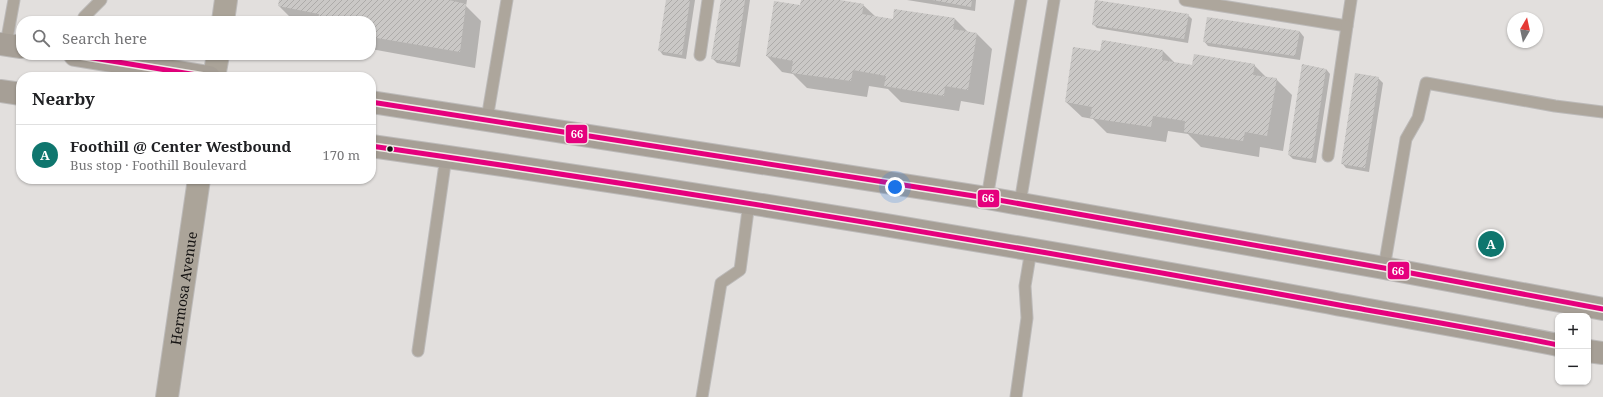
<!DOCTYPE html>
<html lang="en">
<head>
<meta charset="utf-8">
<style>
  body { margin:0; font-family:"Noto Serif",serif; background:#f6f6f6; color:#202124 }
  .controls { position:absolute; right:12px; bottom:12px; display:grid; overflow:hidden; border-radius:8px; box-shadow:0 1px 3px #0004 }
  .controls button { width:36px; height:36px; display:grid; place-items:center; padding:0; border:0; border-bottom:1px solid #e0e0e0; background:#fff; color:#202124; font:20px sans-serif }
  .compass { position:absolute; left:1507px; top:12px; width:36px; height:36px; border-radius:50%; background:#fff; box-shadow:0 1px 3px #0004; rotate:9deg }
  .you { position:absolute; left:895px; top:187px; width:14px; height:14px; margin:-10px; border:3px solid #fff; border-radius:50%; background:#1a73e8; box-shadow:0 0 0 6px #1a73e833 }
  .badge { display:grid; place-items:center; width:26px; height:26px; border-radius:50%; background:#0f766e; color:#fff; font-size:13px; font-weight:700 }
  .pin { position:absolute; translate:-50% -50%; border:2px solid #fff; box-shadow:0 1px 4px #0006 }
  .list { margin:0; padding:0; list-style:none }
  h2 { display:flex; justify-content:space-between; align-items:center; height:52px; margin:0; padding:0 16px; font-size:17px }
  h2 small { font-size:13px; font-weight:400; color:#757577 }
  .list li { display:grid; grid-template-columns:26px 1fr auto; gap:12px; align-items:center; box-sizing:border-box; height:60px; padding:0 16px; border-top:1px solid #e0e0e0 }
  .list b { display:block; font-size:15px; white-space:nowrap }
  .list p { margin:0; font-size:13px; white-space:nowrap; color:#757577 }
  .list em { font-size:13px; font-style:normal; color:#757577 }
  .icon { flex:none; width:22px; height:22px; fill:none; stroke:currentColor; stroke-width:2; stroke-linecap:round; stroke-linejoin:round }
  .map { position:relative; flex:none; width:1603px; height:397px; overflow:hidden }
  .search { position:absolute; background:#fff; box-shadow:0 1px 3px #0004; left:16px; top:16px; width:360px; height:44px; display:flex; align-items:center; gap:10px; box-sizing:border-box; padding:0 14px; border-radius:16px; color:#757577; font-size:15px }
  .panel { position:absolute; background:#fff; box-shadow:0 1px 3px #0004; left:16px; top:72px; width:360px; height:112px; border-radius:16px }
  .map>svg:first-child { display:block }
  .shadow { fill:#0003 }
  .building { fill:url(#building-hatch) }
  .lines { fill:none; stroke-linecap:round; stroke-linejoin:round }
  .lane-casing { stroke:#bcbab9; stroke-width:13 }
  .secondary-casing { stroke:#bcbab9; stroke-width:24 }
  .primary-casing { stroke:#bcbab9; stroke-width:24 }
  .lane { stroke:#ada69c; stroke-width:11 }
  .secondary { stroke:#aba499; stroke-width:22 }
  .primary { stroke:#a69f96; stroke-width:22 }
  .bus-1-casing { stroke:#f1ebe8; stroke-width:8 }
  .bus-1 { stroke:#e5007d; stroke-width:5 }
  .bus-dot { fill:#161413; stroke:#f1ebe8; stroke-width:1.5 }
  .labels { text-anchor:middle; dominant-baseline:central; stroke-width:3.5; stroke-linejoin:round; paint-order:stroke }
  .street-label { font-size:14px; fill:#161413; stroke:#f1ebe8 }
  .line-badge { stroke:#f1ebe8; stroke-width:1.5 }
  .badge-label { font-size:11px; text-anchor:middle; font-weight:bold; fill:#fff }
</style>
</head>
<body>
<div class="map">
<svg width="1603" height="397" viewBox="0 0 1603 397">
  <defs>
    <pattern id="building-hatch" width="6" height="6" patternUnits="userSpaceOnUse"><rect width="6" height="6" fill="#cac8c6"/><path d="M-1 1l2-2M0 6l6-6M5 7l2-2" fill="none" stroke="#adaba9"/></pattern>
  </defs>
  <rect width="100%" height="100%" fill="#e2dfdd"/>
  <g class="shadow">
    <polygon points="280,0 467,0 466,6 481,21 475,68 371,49 371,21 294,21 279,6"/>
    <polygon points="667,0 695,0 686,59 663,55 659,50"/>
    <polygon points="722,0 750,0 740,67 717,63 713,59"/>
    <polygon points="802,0 833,0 863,5 876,17 894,20 955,19 968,32 977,34 992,49 984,105 961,101 959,111 901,102 888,89 869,86 867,97 807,88 793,74 782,72 767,56 775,2 801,7"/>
    <polygon points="907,0 976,0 975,11"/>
    <polygon points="1188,15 1192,19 1188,43 1097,28 1093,24"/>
    <polygon points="1300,32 1304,37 1300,60 1208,46 1204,41"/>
    <polygon points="1163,51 1175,63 1193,66 1254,65 1267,78 1276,79 1292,95 1283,151 1260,147 1259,157 1201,147 1188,134 1168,131 1166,142 1107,133 1093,119 1082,117 1066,102 1101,52"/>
    <polygon points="1326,69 1330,74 1316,163 1293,159 1289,155"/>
    <polygon points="1378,78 1383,83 1369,172 1346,168 1342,163"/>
  </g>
  <g class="building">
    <polygon points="279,0 449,0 466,4 460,52 371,37 371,21 318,21 319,14 278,6"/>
    <polygon points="666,0 690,0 682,55 658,51"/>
    <polygon points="721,0 745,0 736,63 711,59"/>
    <polygon points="801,0 840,0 864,4 862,14 893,19 894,9 955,18 953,29 977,33 968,90 945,86 944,96 884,86 886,76 853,70 851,81 791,73 793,61 766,56 774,1 800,5"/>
    <polygon points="932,0 972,0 971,7"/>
    <polygon points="1095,0 1189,14 1184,39 1092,25"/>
    <polygon points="1207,17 1300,31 1295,56 1203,42"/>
    <polygon points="1102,40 1163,50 1162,60 1192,65 1194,54 1255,64 1253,75 1277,78 1267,136 1245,132 1243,141 1184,132 1185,121 1153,116 1151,127 1090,118 1092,107 1065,102 1073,47 1100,51"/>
    <polygon points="1302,64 1326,69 1312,159 1288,155"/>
    <polygon points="1355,73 1379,77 1365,168 1341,164"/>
  </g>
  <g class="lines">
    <defs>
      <g id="lane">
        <polyline points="1185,0 1347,26 1351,0"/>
        <polyline points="83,21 84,17 101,0"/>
        <polyline points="6,44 14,0"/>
        <polyline points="700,55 708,0"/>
        <polyline points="487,119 507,0"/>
        <polyline points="1328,156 1347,26"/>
        <polyline points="987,198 1021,0"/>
        <polyline points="1020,203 1054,0"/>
        <polyline points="1384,268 1406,139 1418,118 1426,83 1555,106 1603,112"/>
        <polyline points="418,351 446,157"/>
        <polyline points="702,397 721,283 740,270 749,203"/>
        <polyline points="1016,397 1027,318 1025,286 1031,250"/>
      </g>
      <g id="secondary">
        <polyline points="223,21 226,0"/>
        <polyline points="214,77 218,55"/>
        <path id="s1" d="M167 397 199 179"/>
      </g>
      <g id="primary">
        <polyline points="0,44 21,47"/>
        <polyline points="75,55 209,77"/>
        <polyline points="0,91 21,94"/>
        <polyline points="371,102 987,198 1384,268 1603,309"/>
        <path d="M371 146C688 191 1005 243 1320 301 1399 316 1479 329 1558 345"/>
        <polyline points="1588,351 1603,353"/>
      </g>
    </defs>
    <use href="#lane" class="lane-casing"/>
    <use href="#secondary" class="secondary-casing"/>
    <use href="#primary" class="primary-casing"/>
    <use href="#lane" class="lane"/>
    <use href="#secondary" class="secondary"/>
    <use href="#primary" class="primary"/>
    <defs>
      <g id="bus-1">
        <polyline points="75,55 209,77"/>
        <polyline points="371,102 987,198 1384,268 1603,309"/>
        <path d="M371 146C698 193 1025 247 1350 307 1419 319 1489 331 1558 345"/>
      </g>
    </defs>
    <use href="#bus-1" class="bus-1-casing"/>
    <use href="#bus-1" class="bus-1"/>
  </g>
  <circle class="bus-dot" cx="390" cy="149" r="3.5"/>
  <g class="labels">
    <g class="street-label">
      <text stroke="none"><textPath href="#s1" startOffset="110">Hermosa Avenue</textPath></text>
    </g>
  </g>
  <g class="line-badge">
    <rect x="565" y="124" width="23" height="20" rx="4" fill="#e5007d"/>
    <rect x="977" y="189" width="23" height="19" rx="4" fill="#e5007d"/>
    <rect x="1387" y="261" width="23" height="19" rx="4" fill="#e5007d"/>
  </g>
  <g class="badge-label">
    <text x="577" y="138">66</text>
    <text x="988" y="202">66</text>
    <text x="1398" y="275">66</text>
  </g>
</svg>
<div class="controls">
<button>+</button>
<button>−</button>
</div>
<svg class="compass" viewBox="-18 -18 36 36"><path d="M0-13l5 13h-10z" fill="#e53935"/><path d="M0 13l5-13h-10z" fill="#757577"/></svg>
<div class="you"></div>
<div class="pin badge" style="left:1491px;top:244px">A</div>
<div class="search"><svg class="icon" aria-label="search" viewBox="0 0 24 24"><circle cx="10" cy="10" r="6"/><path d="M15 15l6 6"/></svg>Search here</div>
<section class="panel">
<h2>Nearby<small></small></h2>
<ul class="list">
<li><span class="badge">A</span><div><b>Foothill @ Center Westbound</b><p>Bus stop · Foothill Boulevard</p></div><em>170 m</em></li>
</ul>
</section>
</div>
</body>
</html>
